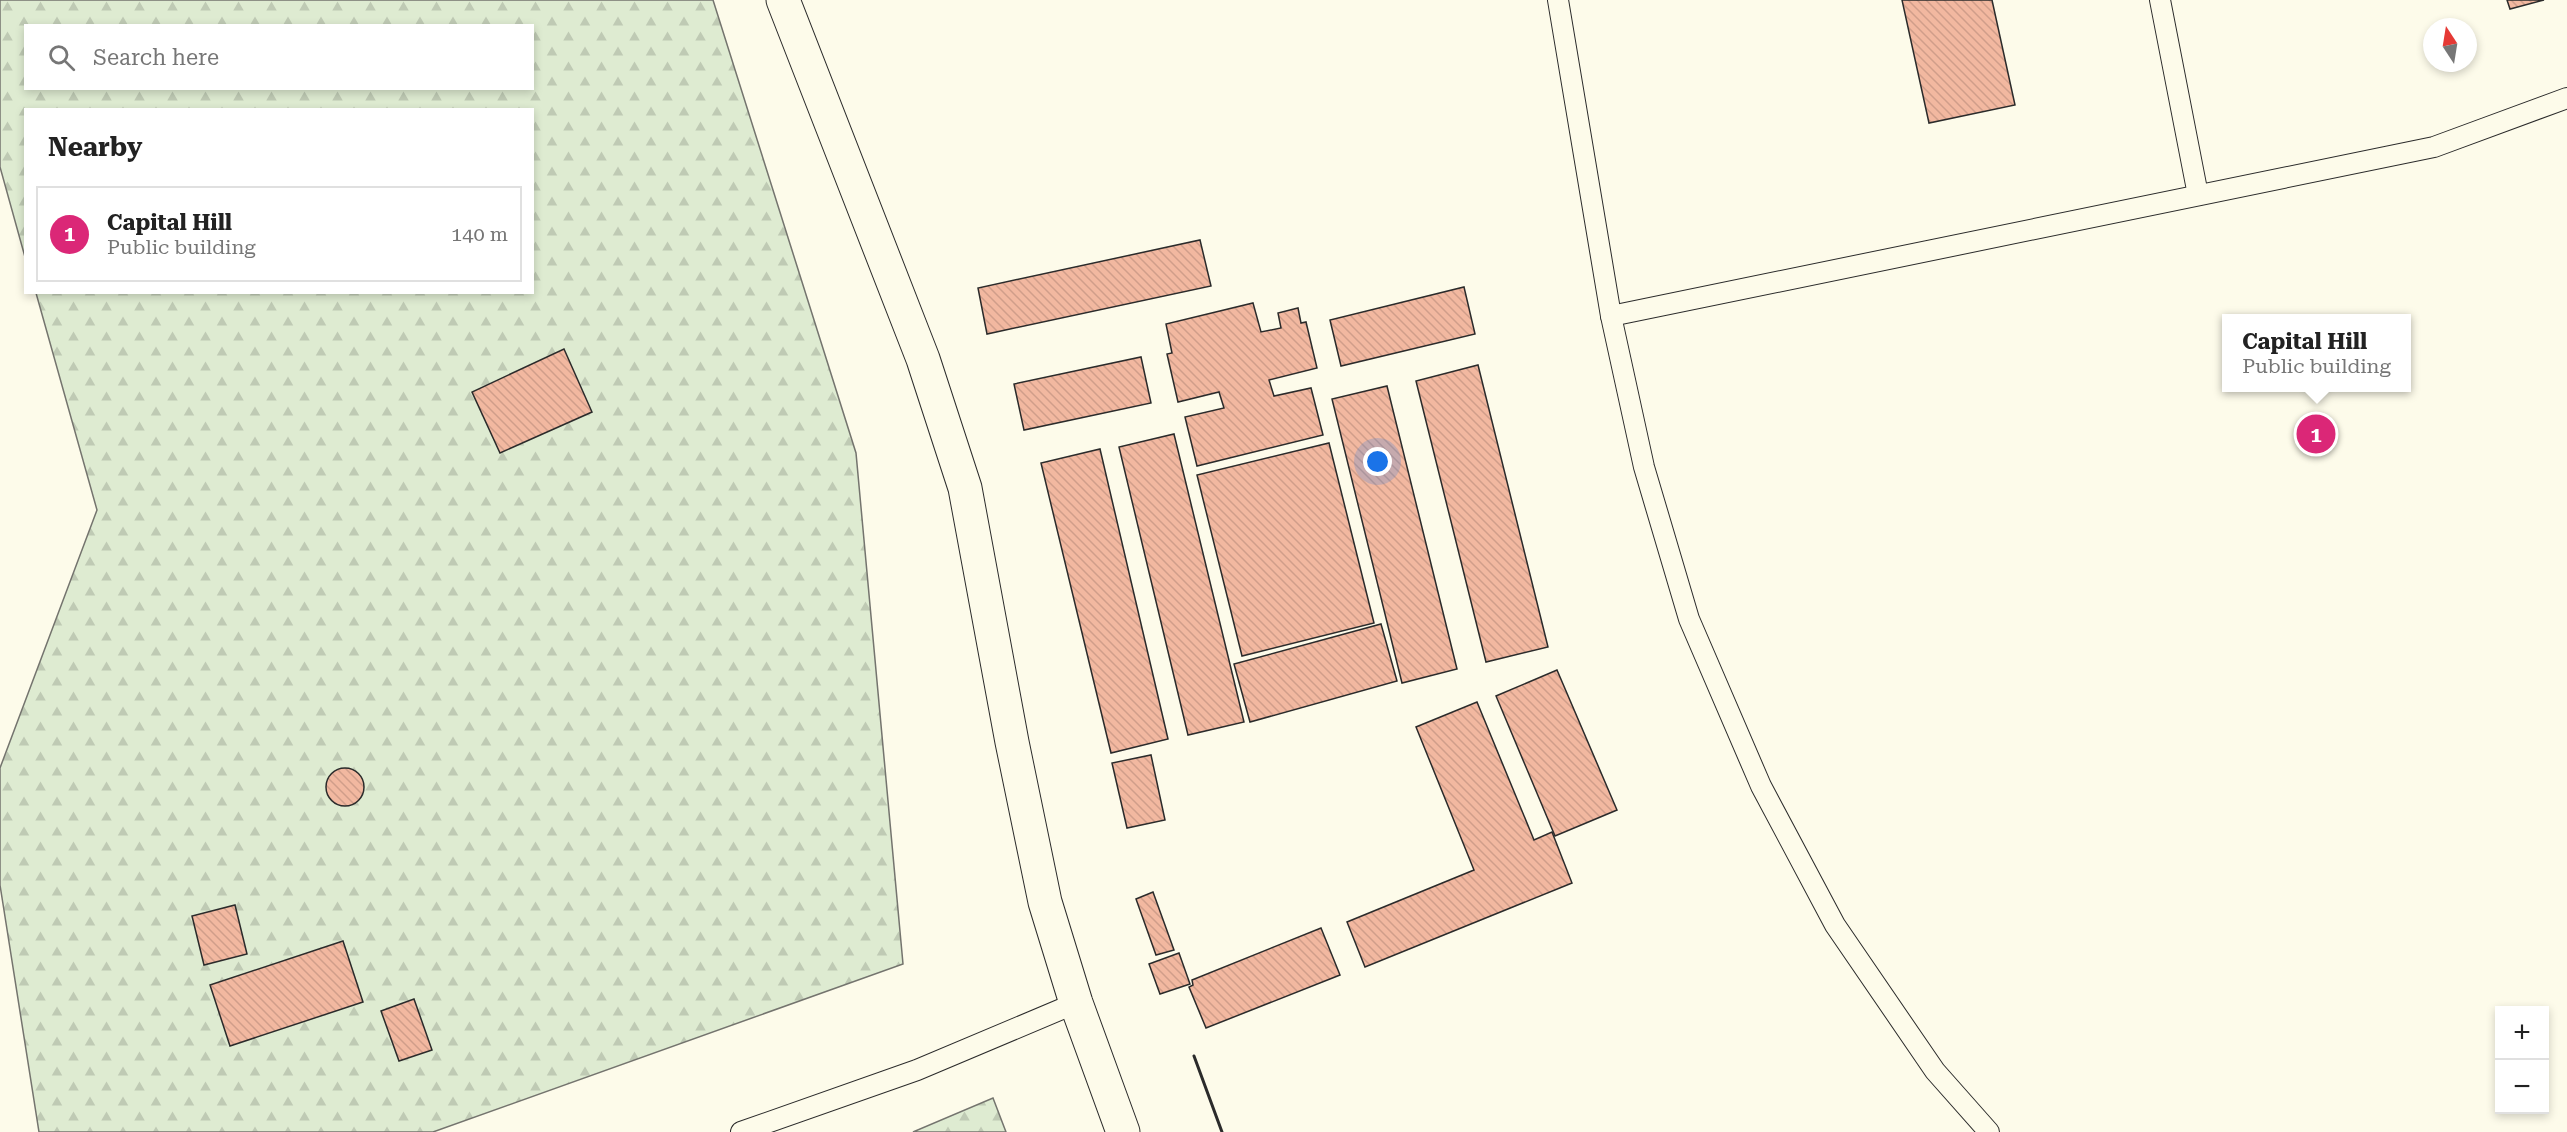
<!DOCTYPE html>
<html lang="en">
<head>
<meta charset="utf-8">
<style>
  body { margin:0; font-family:"Roboto Serif",serif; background:#f2f2f2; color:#222 }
  .controls { position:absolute; right:18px; bottom:18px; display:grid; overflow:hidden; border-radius:0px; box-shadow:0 3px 9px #0003 }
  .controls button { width:54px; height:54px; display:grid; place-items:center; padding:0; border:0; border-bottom:2px solid #e0e0e0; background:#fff; color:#222; font:30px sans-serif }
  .compass { position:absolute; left:2423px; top:18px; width:54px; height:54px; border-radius:50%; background:#fff; box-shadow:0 3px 9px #0003; rotate:348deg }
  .you { position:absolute; left:1378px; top:462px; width:21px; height:21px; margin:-15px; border:4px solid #fff; border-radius:50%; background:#1a73e8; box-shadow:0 0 0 9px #1a73e833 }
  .badge { display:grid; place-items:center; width:39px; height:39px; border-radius:50%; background:#db2777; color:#fff; font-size:20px; font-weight:700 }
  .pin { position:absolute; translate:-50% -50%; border:3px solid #fff; box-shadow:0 2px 6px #0006 }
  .popup { position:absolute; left:2222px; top:314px; width:189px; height:78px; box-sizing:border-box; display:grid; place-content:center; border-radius:0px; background:#fff; filter:drop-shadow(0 2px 4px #0005); font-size:20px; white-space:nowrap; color:#767676 }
  .popup b { font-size:22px; color:#222 }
  .popup::after { content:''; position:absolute; left:50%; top:100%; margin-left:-12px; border:12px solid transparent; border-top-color:#fff }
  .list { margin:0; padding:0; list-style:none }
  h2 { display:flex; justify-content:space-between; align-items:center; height:78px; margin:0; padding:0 24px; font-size:26px }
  h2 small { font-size:20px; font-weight:400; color:#767676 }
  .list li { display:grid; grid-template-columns:39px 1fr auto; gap:18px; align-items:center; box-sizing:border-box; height:96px; margin:0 12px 12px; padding:0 12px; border:2px solid #e0e0e0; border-radius:0px }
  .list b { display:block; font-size:22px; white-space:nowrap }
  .list p { margin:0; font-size:20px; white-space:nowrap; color:#767676 }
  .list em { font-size:20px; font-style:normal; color:#767676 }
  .icon { flex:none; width:33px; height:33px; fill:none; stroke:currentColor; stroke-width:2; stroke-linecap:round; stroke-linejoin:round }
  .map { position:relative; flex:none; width:2567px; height:1132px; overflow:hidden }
  .search { position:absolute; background:#fff; box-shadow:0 3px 9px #0003; left:24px; top:24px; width:510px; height:66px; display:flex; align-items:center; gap:15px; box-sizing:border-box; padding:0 21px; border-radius:0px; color:#767676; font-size:22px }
  .panel { position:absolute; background:#fff; box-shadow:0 3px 9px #0003; left:24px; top:108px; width:510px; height:186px; border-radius:0px }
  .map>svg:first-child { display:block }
  .forest { fill:url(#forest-firs); stroke:#74746e; stroke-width:1.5; fill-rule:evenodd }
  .building { fill:url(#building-back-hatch); stroke:#2b2b2b; stroke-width:1.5 }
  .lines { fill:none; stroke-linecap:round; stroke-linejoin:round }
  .lane-casing { stroke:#2b2b2b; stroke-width:22 }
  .street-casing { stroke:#2b2b2b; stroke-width:35 }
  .lane { stroke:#fdfbea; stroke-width:20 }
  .street { stroke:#fdfbea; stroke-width:33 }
  .wall { stroke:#2b2b2b; stroke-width:3 }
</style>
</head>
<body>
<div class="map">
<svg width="2567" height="1132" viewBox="0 0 2567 1132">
  <defs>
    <pattern id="forest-firs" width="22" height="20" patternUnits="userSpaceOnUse" patternTransform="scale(1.5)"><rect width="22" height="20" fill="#deebd1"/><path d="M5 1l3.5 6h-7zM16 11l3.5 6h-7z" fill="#bfcab4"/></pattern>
    <pattern id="building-back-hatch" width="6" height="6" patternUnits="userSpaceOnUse" patternTransform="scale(1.5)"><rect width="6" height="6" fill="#f2b8a0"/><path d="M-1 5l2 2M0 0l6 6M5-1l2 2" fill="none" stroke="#d09e8a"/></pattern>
  </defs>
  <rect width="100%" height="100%" fill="#fdfbea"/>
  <g class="forest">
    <path d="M0 0H713L856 453 903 964 433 1132H39L0 885V768L97 510 36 293 532 292V110H26L25 257 0 167ZM26 26H532V88H26Z"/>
    <polygon points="993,1098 1006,1132 913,1132"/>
  </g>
  <g class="building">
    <polygon points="1902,0 1992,0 2015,105 1929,123"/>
    <polygon points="2507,0 2544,0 2510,9"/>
    <polygon points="1200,240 1211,286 987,334 978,288"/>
    <polygon points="1464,287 1475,334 1341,366 1330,320"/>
    <polygon points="1253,303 1261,332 1281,328 1278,313 1298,308 1301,323 1306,322 1317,368 1269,380 1274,396 1311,388 1323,435 1197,466 1185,417 1224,408 1219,392 1178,402 1167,354 1172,353 1166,324"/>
    <polygon points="564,349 592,412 500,453 472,392"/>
    <polygon points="1141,357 1151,403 1024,430 1014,384"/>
    <polygon points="1478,365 1548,647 1486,662 1416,381"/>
    <polygon points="1387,386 1457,669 1402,683 1332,399"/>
    <polygon points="1174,434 1244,722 1188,735 1119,447"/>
    <polygon points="1329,443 1374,623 1242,656 1197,475"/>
    <polygon points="1100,449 1168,739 1111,753 1041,463"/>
    <polygon points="1381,624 1397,681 1250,722 1234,664"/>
    <polygon points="1557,670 1617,810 1555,836 1496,696"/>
    <polygon points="1477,702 1534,840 1552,832 1572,883 1365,967 1347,922 1474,870 1416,727"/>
    <polygon points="1151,755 1165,820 1127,828 1112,763"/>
    <circle cx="345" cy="787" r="19"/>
    <polygon points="1153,892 1174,950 1156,955 1136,899"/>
    <polygon points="235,905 247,954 204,965 192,916"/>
    <polygon points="1321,928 1340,975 1206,1028 1189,987 1193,985 1192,980"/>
    <polygon points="343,941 363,1002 230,1046 210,985"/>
    <polygon points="1179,953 1190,984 1160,994 1149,964"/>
    <polygon points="414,999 432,1050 399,1061 381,1011"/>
  </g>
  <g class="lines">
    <defs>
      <g id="lane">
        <polyline points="1558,0 1611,316 1644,467 1689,619 1761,786 1835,925 1935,1071 1989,1132"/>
        <polyline points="2160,0 2198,195"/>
        <polyline points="1611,316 2434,147 2567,98"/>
        <polyline points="741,1132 917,1070 1076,1003"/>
      </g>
      <polyline id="street" points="783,0 923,359 965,488 1012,742 1045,902 1076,1003 1123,1132"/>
    </defs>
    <use href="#lane" class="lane-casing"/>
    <use href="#street" class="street-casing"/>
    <use href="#lane" class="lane"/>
    <use href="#street" class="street"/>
    <polyline class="wall" points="1194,1056 1222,1132"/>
  </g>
</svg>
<div class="controls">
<button>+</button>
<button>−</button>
</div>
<svg class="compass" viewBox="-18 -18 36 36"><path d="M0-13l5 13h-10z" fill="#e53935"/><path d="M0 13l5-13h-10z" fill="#767676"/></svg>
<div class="you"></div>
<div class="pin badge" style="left:2316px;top:434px">1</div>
<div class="popup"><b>Capital Hill</b>Public building</div>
<div class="search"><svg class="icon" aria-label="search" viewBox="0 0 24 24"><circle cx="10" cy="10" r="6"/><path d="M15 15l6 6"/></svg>Search here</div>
<section class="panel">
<h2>Nearby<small></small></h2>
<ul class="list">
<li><span class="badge">1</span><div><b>Capital Hill</b><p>Public building</p></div><em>140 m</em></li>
</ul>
</section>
</div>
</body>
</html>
